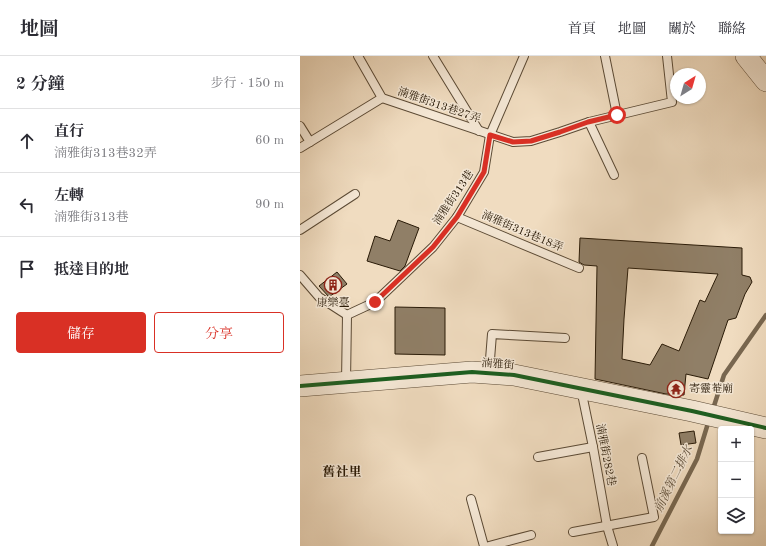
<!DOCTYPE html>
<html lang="zh-TW">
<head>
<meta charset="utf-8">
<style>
  body { margin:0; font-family:"Old Standard TT","Noto Serif TC",serif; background:#f2f2f3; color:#2b2b33 }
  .controls { position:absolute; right:12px; bottom:12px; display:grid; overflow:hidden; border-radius:4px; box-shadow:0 1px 3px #0004 }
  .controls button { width:36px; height:36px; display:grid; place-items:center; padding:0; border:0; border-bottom:1px solid #e1e1e2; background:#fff; color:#2b2b33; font:20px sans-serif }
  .compass { position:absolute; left:370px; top:12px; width:36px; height:36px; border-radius:50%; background:#fff; box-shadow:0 1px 3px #0004; rotate:37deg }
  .stop { position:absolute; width:12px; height:12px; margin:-9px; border:3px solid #d93025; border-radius:50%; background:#fff }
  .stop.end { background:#d93025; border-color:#fff; box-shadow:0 1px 4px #0008 }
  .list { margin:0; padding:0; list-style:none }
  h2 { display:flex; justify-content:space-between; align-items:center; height:52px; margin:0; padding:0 16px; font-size:17px }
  h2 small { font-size:13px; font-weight:400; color:#7c7c81 }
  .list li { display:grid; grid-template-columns:26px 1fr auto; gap:12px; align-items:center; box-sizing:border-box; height:64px; padding:0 16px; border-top:1px solid #e1e1e2 }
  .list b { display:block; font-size:15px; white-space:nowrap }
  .list p { margin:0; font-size:13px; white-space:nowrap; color:#7c7c81 }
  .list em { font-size:13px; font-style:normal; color:#7c7c81 }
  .actions { display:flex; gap:8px; padding:12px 16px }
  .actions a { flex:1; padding:9px 0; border:1px solid #d93025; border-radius:4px; text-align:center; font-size:14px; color:#d93025 }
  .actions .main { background:#d93025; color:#fff }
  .icon { flex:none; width:22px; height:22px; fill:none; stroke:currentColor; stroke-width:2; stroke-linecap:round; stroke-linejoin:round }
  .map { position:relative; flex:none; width:466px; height:490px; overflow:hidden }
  header { display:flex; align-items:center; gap:24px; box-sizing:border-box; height:56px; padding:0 20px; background:#fff; border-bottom:1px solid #e1e1e2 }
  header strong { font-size:19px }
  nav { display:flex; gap:22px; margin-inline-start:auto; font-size:14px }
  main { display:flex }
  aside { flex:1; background:#fff }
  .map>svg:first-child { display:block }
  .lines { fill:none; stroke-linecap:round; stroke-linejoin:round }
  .stream { stroke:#786750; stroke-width:4.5 }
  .building { fill:#907f67; stroke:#291a07; fill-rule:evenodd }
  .service-casing { stroke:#5b4a35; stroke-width:10 }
  .tertiary-casing { stroke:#5b4a35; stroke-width:22 }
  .service { stroke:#f5e8d6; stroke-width:8 }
  .tertiary { stroke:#f5e8d6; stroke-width:21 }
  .cycleway-casing { stroke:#f5e8d6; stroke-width:6 }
  .cycleway { stroke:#1b5e20; stroke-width:4 }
  .route { stroke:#d93025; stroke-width:5 }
  .labels { text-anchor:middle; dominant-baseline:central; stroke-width:3; stroke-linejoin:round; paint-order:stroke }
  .street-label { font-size:11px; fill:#291a07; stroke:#f5e8d6 }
  .poi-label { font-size:11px; fill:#291a07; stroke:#f5e8d6 }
  .water-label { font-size:12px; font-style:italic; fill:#5d4d38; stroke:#f5e8d6 }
  .quarter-label { font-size:13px; font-weight:bold; fill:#291a07; stroke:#f5e8d6 }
</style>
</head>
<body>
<header>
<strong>地圖</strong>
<nav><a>首頁</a><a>地圖</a><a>關於</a><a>聯絡</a></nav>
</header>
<main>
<aside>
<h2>2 分鐘<small>步行 · 150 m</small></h2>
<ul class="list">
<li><svg class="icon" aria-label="ahead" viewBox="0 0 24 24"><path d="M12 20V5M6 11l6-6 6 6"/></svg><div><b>直行</b><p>湳雅街313巷32弄</p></div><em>60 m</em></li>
<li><svg class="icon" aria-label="left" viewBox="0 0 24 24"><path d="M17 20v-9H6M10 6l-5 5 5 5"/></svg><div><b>左轉</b><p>湳雅街313巷</p></div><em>90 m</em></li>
<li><svg class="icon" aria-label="arrive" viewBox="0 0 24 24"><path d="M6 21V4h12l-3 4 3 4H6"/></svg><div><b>抵達目的地</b></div></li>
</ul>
<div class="actions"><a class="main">儲存</a><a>分享</a></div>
</aside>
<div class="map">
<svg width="466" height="490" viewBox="0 0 466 490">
  <rect width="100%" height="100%" fill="#f0dcc0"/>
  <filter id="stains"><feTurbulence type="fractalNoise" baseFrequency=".005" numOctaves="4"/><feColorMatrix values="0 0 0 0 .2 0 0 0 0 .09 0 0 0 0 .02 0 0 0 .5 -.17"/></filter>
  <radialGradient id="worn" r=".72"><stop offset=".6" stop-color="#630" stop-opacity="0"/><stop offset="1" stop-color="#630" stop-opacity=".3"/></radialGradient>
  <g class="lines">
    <g class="stream">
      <polyline points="413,353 424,319 466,259"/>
      <polyline points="352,490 397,403 409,364"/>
    </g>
  </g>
  <g class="building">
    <polygon points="98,164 119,172 105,210 100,215 67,205 75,180 90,185"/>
    <path d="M280 182 442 192V219L450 221 452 226 445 238 436 262 428 264 408 323 386 318 384 339 366 338 295 323 297 210 284 209 279 206ZM328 212 418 218 405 246 400 244 379 295 362 288 350 309 322 303 324 263Z"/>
    <polygon points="37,216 47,228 29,241 19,230"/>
    <polygon points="95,251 145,252 145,299 95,298"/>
    <polygon points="394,375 396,387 381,389 379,377"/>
  </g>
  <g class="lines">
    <defs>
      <g id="service">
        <polyline points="58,0 82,42 213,86 231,85 260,76 289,66 372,46 367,0"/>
        <polyline points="133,0 179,75"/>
        <polyline points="305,0 317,59"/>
        <polyline points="289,66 314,119"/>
        <polyline points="0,70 10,86"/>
        <polyline points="0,92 82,42"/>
        <polyline points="157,161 279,212"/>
        <polyline points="0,174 55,138"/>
        <polyline points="0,219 19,241 47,259"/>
        <polyline points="47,259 75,246 133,191 157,161 184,116 190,79 224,0"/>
        <polyline points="189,316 192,278 265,282"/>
        <polyline points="46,326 47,259"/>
        <polyline points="281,333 293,391 307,470 313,490"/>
        <polyline points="238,401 293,391"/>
        <polyline points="171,443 184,490"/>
        <polyline points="273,476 354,461 342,402"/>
        <polyline points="189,490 231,479"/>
      </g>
      <g id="tertiary">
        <polyline points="446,0 466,25"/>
        <polyline points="0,330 172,316 214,319 392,355 466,372"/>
      </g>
    </defs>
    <use href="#service" class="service-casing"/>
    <use href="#tertiary" class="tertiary-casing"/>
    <use href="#service" class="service"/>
    <use href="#tertiary" class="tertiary"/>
    <defs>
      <polyline id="cycleway" points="0,330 172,316 214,319 392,355 466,372"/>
    </defs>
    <use href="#cycleway" class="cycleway-casing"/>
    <use href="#cycleway" class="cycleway"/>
  </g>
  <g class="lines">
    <polyline class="route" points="75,246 133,191 157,161 184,116 190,79 213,86 231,85 260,76 288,66 317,59"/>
  </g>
  <defs>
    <symbol id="building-ring" viewBox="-11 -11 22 22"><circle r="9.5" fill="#f5e8d6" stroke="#8f2418" stroke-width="1.5"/><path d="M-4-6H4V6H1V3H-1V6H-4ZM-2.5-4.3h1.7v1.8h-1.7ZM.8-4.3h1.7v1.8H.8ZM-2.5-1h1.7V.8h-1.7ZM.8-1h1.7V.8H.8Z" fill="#8f2418"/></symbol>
    <symbol id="temple-ring" viewBox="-11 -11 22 22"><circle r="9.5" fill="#f5e8d6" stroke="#8f2418" stroke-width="1.5"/><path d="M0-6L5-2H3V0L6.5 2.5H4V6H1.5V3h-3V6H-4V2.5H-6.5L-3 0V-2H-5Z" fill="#8f2418"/></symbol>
  </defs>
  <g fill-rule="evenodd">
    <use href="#building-ring" x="23" y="219" width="20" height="20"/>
    <use href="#temple-ring" x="366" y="323" width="20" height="20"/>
  </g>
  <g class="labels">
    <g class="street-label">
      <text transform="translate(139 50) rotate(19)">湳雅街313巷27弄</text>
      <text transform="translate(154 142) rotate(-56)">湳雅街313巷</text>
      <text transform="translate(222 176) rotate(23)">湳雅街313巷18弄</text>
      <text transform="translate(198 309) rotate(4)">湳雅街</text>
      <text transform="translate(305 399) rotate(79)">湳雅街282巷</text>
    </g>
    <g class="poi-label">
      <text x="33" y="247">康樂臺</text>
      <text x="389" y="333" text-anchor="start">寄靈菴廟</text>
    </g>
    <g class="water-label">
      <text transform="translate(374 423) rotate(-64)">前溪第二排水</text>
    </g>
    <g class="quarter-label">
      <text x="42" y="416">舊社里</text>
    </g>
  </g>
  <rect width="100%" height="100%" filter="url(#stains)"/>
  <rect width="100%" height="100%" fill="url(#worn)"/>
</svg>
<div class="controls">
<button>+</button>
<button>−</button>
<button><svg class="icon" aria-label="layers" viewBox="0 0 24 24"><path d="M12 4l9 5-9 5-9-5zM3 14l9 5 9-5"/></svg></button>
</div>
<svg class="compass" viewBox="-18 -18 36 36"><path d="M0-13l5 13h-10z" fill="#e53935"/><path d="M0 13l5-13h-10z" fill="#7c7c81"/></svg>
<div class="stop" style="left:317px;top:59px"></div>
<div class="stop end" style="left:75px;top:246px"></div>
</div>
</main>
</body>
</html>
